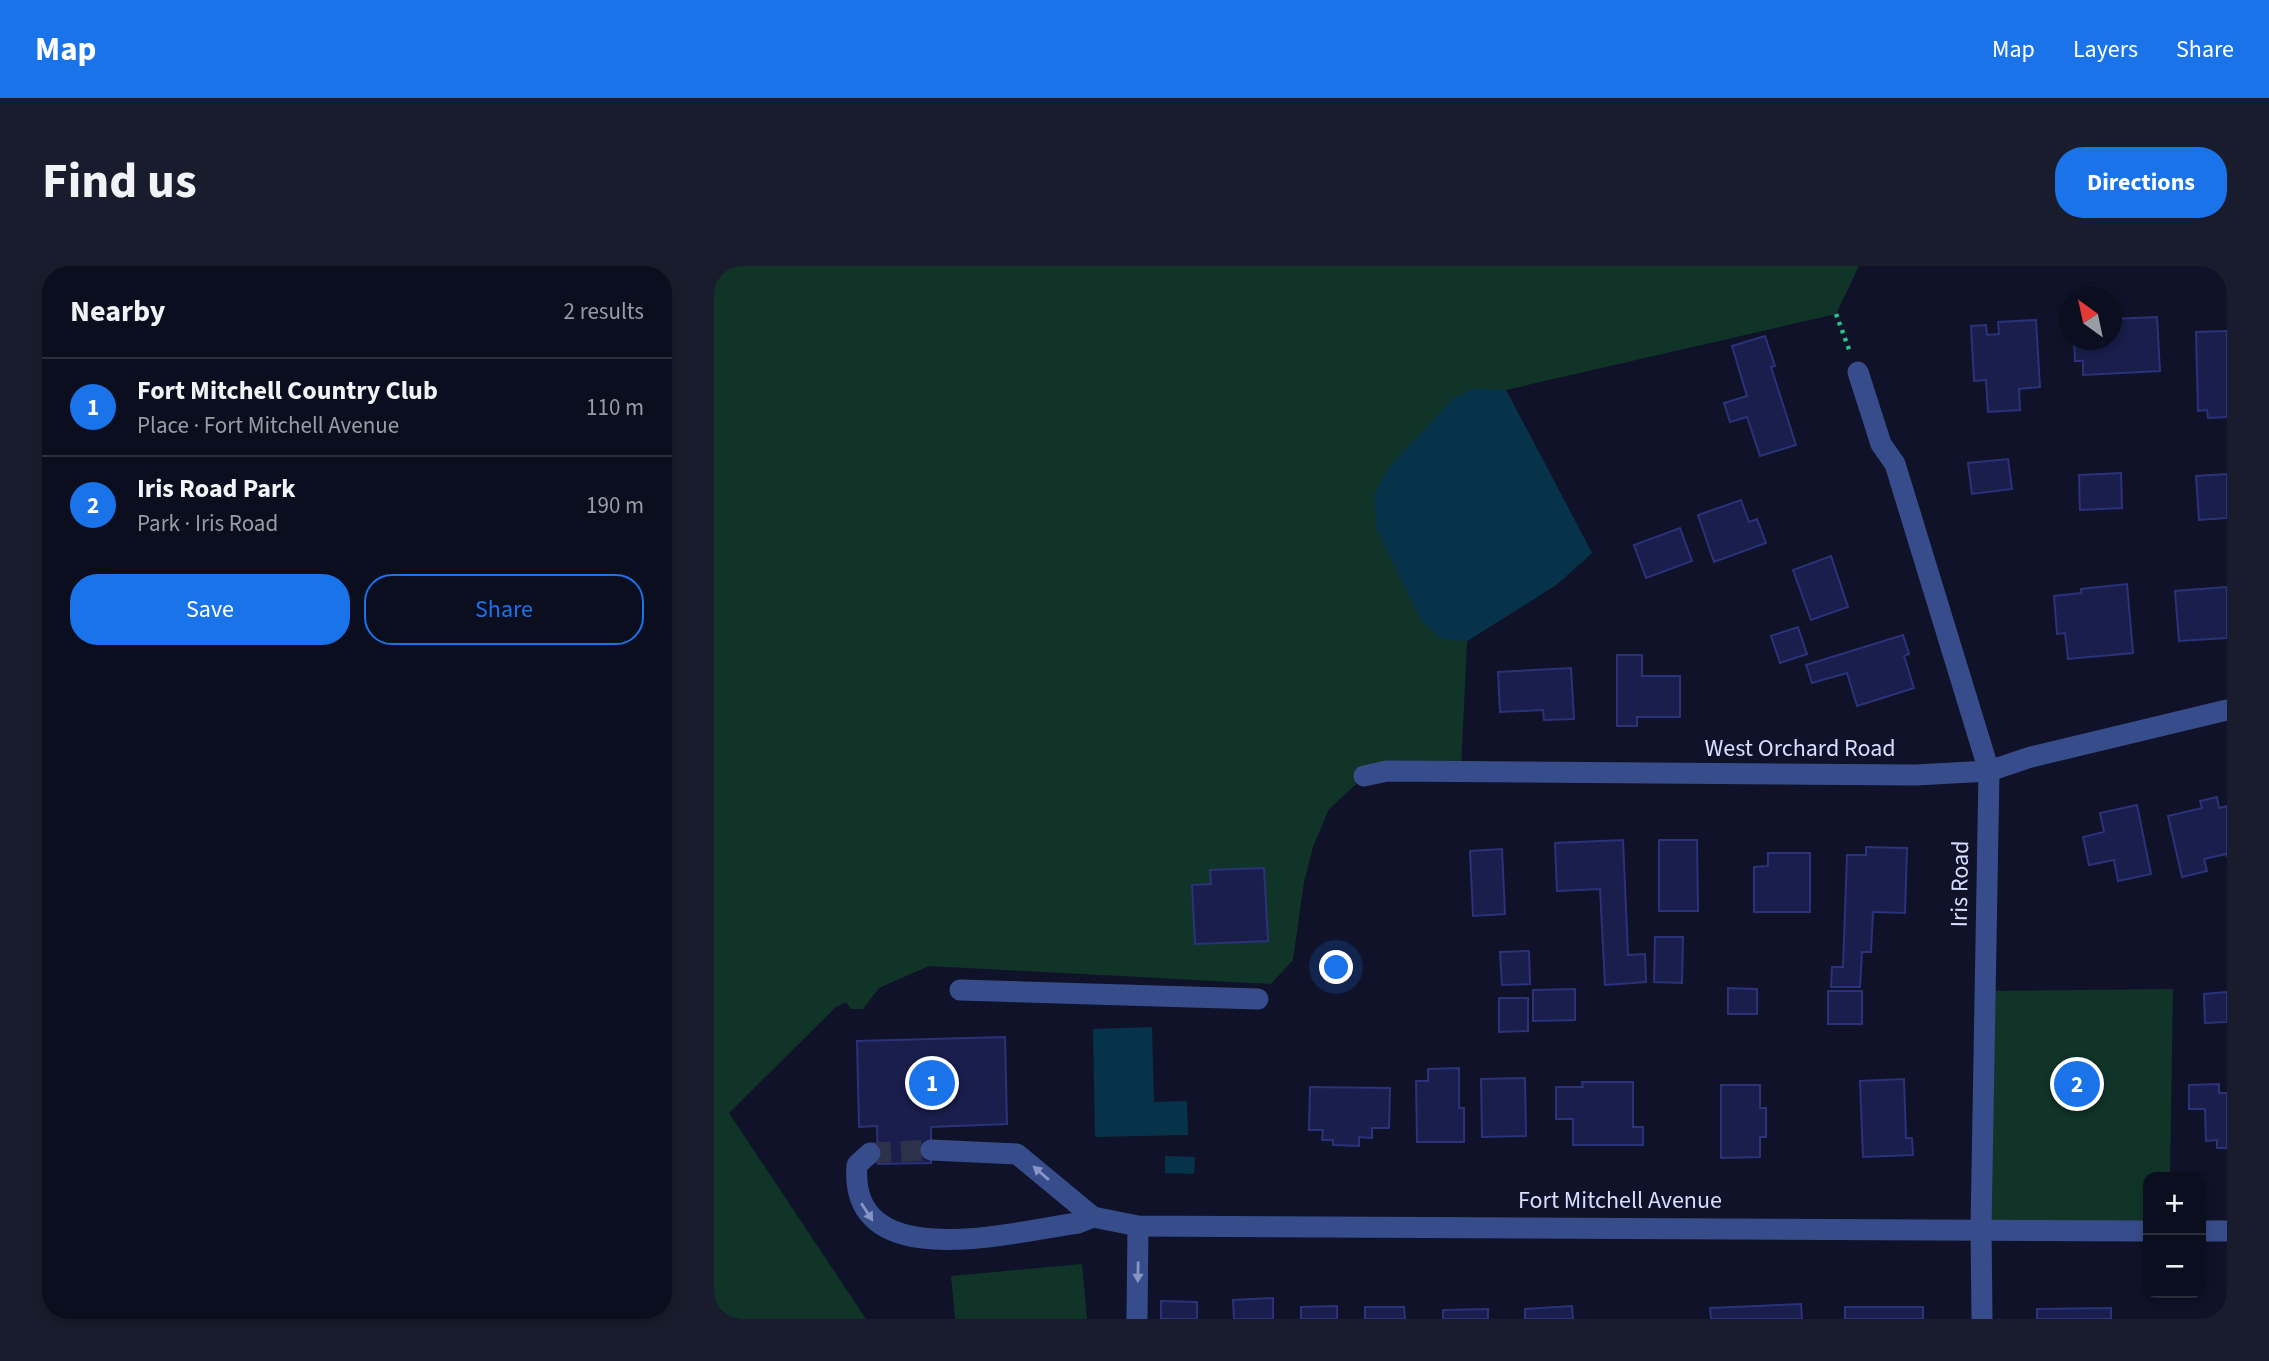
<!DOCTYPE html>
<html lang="en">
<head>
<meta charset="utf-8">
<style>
  body { margin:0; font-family:"Source Sans 3",sans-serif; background:#191c2c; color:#f1f3f6 }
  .controls { position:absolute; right:21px; bottom:21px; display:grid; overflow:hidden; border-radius:14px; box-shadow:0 4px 10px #0003 }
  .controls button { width:63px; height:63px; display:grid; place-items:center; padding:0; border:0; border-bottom:2px solid #2b2e3d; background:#0b0e1f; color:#f1f3f6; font:35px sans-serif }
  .compass { position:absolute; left:1345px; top:21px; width:63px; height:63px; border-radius:50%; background:#0b0e1f; box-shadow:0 4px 10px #0003; rotate:327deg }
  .you { position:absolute; left:623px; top:702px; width:24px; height:24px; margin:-18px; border:5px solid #fff; border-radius:50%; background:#1a73e8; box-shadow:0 0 0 10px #1a73e833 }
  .badge { display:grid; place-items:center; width:46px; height:46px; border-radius:50%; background:#1a73e8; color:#fff; font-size:23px; font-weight:700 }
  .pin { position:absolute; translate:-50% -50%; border:4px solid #fff; box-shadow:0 2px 7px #0006 }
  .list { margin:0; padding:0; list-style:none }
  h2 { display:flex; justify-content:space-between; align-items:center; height:91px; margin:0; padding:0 28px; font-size:30px }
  h2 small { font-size:23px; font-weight:400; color:#9a9ca4 }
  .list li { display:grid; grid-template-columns:46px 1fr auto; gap:21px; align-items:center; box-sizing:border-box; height:98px; padding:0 28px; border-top:2px solid #2b2e3d }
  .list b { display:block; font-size:26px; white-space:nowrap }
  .list p { margin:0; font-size:23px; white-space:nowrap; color:#9a9ca4 }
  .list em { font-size:23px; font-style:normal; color:#9a9ca4 }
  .actions { display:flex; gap:14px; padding:21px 28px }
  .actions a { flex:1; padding:16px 0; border:2px solid #1a73e8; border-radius:28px; text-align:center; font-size:24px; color:#1a73e8 }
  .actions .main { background:#1a73e8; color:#fff }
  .map { position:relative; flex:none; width:1513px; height:1053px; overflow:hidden; border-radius:28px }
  header { display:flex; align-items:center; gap:42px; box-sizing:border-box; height:98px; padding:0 35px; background:#1a73e8; color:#fff }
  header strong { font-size:33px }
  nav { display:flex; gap:38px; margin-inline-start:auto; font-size:24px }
  .intro { display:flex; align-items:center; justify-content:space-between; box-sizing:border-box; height:168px; padding:0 42px }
  h1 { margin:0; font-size:49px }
  .button { padding:18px 32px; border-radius:28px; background:#1a73e8; color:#fff; font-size:24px; font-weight:700 }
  main { display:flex; gap:42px; padding:0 42px }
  aside { flex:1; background:#0b0e1f; border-radius:28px; box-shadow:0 4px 10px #0003 }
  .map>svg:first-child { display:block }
  .green { fill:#113428 }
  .water { fill:#07334a }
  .building { fill:#191e4c; stroke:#2a3279; stroke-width:2 }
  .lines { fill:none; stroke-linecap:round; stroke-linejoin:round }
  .minor-tunnel { stroke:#2d3149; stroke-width:21; stroke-dasharray:21 10; stroke-linecap:butt }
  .path { stroke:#28c28b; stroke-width:4.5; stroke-dasharray:3.5 5; stroke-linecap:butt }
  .minor { stroke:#374d8b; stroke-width:21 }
  .oneway { fill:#8796c5 }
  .labels { text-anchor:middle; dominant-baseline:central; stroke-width:5; stroke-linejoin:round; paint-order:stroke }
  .street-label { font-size:24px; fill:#d7deff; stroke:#0f1229 }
</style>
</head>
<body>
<header>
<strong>Map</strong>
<nav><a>Map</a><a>Layers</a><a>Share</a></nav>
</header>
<div class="intro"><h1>Find us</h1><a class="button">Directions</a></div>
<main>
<aside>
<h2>Nearby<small>2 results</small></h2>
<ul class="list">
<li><span class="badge">1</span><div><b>Fort Mitchell Country Club</b><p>Place · Fort Mitchell Avenue</p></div><em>110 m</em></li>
<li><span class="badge">2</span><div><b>Iris Road Park</b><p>Park · Iris Road</p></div><em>190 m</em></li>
</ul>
<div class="actions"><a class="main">Save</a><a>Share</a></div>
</aside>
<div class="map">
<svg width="1513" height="1053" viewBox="0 0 1513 1053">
  <rect width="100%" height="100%" fill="#0f1229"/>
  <g class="green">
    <polygon points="0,0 1145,0 1122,48 792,124 878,287 842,319 753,375 747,505 651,510 615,543 599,581 590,616 579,694 557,718 215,700 165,722 149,743 137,743 132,736 122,741 15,847 152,1053 0,1053"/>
    <polygon points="1459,723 1456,911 1434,911 1434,965 1267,962 1270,725"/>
    <polygon points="368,998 373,1053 241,1053 237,1010"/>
  </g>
  <g class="water">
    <polygon points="760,122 792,124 878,287 842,319 753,375 728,373 708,356 663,264 660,229 675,201 740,132"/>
    <polygon points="438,761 440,836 473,835 474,869 381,871 379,763"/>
    <polygon points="451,890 481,891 480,908 451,907"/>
  </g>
  <g class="building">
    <polygon points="1443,51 1446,105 1369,109 1369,95 1361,95 1360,74 1398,74 1398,53"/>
    <polygon points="1322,54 1326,121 1305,123 1306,144 1274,146 1272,114 1260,115 1257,60 1272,59 1273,69 1285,68 1284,56"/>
    <polygon points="1513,65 1513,151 1494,152 1493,144 1484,145 1482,66"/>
    <polygon points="1051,70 1061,100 1057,101 1082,179 1046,190 1033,151 1016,156 1010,137 1033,130 1018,80"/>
    <polygon points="1294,193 1298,223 1258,228 1254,197"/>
    <polygon points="1407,207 1408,242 1366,244 1365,209"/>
    <polygon points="1513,208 1513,252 1485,254 1482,210"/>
    <polygon points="1027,234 1035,256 1043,253 1052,277 1000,296 984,249"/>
    <polygon points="966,262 978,295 932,312 920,279"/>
    <polygon points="1117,290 1134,341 1097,354 1079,304"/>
    <polygon points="1413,318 1419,387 1354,393 1351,367 1343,368 1340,330 1367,327 1367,323"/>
    <polygon points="1513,321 1513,372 1465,375 1461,325"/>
    <polygon points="1084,361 1093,388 1066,397 1057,370"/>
    <polygon points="1189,369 1195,388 1190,390 1200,422 1143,440 1133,407 1098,417 1092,399"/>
    <polygon points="903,389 928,389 928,410 966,410 966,451 923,451 923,460 903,460"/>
    <polygon points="857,402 860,453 830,454 829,444 786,446 784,406"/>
    <polygon points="1503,531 1505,542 1513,540 1513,591 1512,588 1490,593 1493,605 1468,611 1454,550 1488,542 1486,535"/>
    <polygon points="1423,539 1437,608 1404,615 1400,594 1375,599 1369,571 1390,566 1386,547"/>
    <polygon points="909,574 914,689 931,688 932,716 891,719 886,623 843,625 841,577"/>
    <polygon points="945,574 983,574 984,645 945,645"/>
    <polygon points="1152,581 1193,582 1191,647 1159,646 1157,686 1148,686 1146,721 1117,721 1118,701 1129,701 1133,589 1152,589"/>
    <polygon points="788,583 791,648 759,650 756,585"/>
    <polygon points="1054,587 1096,587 1096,646 1040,646 1040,601 1054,600"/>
    <polygon points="550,602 554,675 481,678 478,619 497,618 496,604"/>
    <polygon points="941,671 969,671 968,717 940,716"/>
    <polygon points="815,685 816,718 788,719 786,686"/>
    <polygon points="1014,722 1043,723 1043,748 1014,748"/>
    <polygon points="861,723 861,754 819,755 819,724"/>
    <rect x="1114" y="725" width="34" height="33"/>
    <polygon points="1513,726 1513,756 1491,757 1490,728"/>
    <polygon points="785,732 814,732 814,765 785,766"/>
    <polygon points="291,771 293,858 217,861 217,897 164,898 163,860 145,861 143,775"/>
    <polygon points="745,802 745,842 750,842 750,876 703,876 702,815 714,815 714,803"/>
    <polygon points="811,812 812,870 768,871 767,813"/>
    <polygon points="1190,813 1192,872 1198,872 1199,889 1149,891 1146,815"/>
    <polygon points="868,816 919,816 919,861 929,861 929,879 859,879 859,853 842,853 842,821 869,821"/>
    <polygon points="1505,818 1505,827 1513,827 1513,882 1503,882 1503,874 1492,875 1491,843 1475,843 1475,819"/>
    <polygon points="1007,819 1046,819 1046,842 1052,842 1052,871 1046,871 1046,891 1007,892"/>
    <polygon points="596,821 676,822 675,862 658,862 658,872 645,871 645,880 619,879 619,874 608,874 609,864 595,864"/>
    <polygon points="559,1032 559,1053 520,1053 519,1034"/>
    <polygon points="447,1035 483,1036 483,1053 447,1053"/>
    <polygon points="1087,1038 1088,1053 997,1053 996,1042"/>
    <polygon points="623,1040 623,1053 587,1053 587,1041"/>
    <polygon points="858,1040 859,1053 811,1053 811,1043"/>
    <polygon points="651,1041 690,1041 691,1053 651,1053"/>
    <rect x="1131" y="1041" width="78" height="12"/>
    <polygon points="1397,1042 1397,1053 1323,1053 1323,1043"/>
    <polygon points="774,1043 774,1053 729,1053 729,1044"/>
  </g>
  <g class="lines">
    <polyline class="minor-tunnel" points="156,887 217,884"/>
    <polyline class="path" points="1122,48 1136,86"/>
    <g class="minor">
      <polyline points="1144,106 1167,178 1181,198 1275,505 1267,962 1268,1053"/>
      <polyline points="650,510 673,505 1202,509 1275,505 1317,491 1513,444"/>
      <polyline points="246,724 544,733"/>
      <polyline points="217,884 303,888 379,951 424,960 1434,965"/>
      <path d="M156 887 143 899C134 1011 298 966 364 957L379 951"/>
      <polyline points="1487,965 1513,965"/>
      <polyline points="423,1053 424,960"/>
    </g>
  </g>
  <defs><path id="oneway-solid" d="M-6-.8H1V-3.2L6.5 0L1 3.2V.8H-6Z" transform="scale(1.75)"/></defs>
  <g class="oneway">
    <use href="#oneway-solid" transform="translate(327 907) rotate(-139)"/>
    <use href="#oneway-solid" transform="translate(153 946) rotate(57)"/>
    <use href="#oneway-solid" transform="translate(424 1006) rotate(91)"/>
  </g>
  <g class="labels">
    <g class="street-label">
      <text x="1086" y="482">West Orchard Road</text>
      <text transform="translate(1246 618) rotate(-89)">Iris Road</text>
      <text x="906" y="934">Fort Mitchell Avenue</text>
    </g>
  </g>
</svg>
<div class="controls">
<button>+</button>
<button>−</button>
</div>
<svg class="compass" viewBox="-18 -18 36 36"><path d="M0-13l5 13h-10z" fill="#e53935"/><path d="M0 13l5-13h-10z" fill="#9a9ca4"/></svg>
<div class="you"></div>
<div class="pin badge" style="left:218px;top:817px">1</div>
<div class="pin badge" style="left:1363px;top:818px">2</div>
</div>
</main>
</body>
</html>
